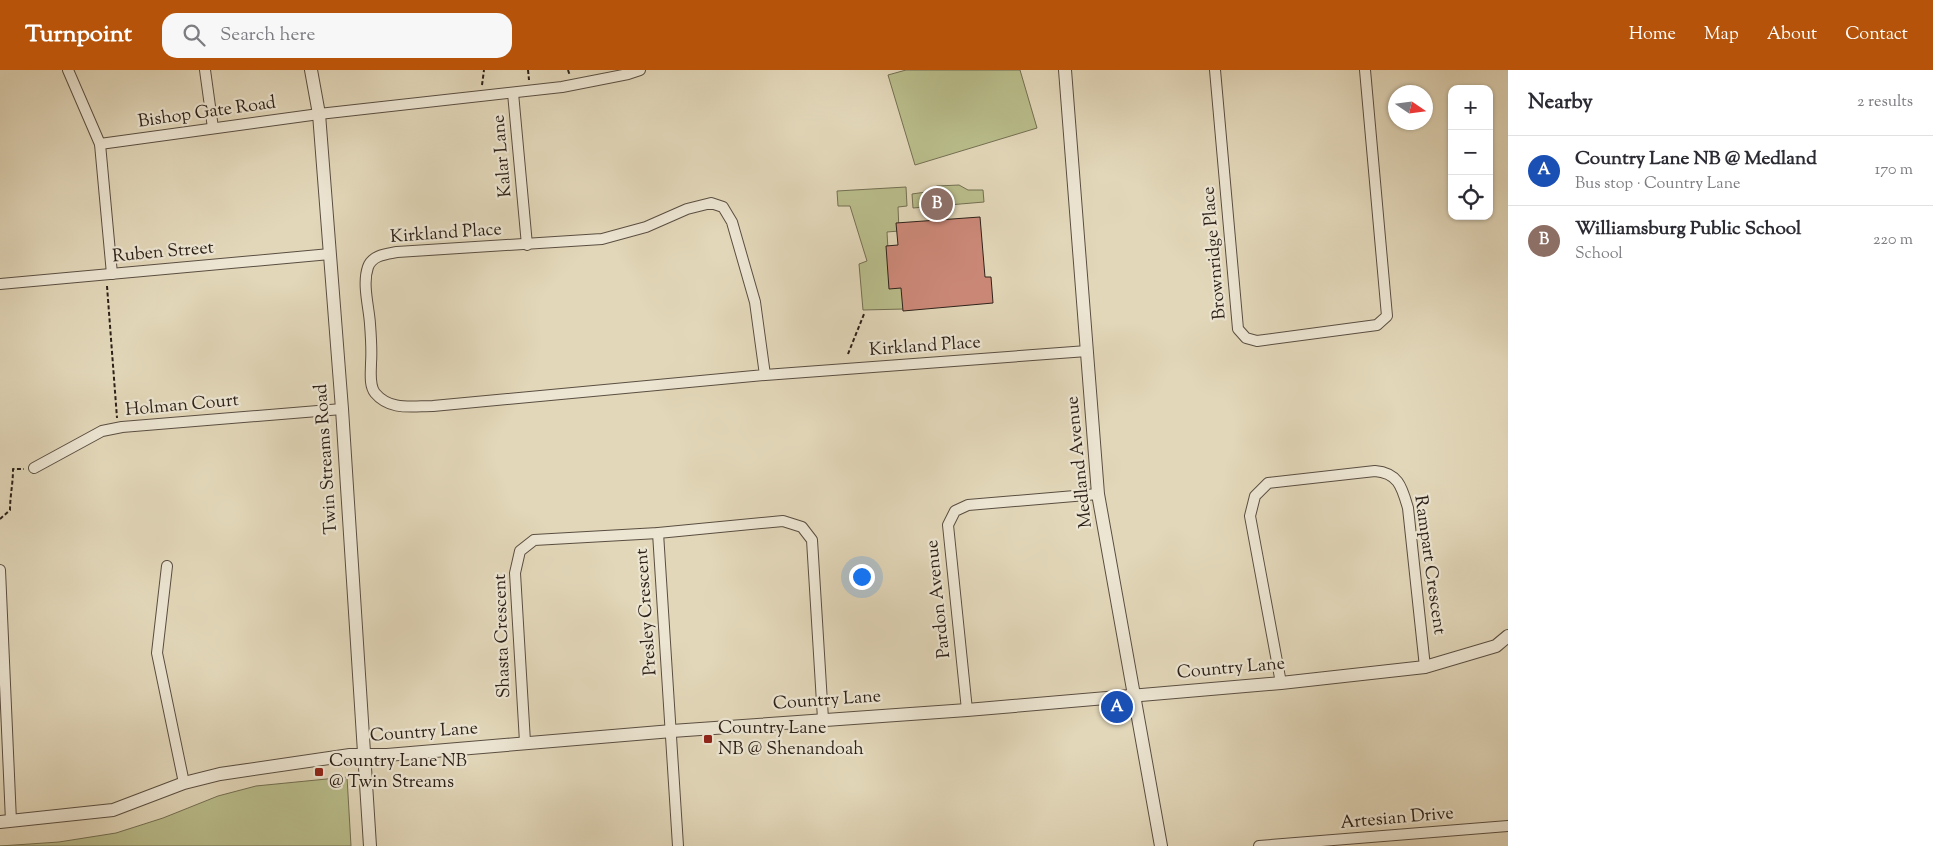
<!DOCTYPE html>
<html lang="en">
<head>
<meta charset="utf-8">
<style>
  body { margin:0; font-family:"Sorts Mill Goudy",serif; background:#f7f7f7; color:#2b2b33 }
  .controls { position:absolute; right:15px; top:15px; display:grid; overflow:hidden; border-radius:10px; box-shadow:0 1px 4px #0004 }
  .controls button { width:45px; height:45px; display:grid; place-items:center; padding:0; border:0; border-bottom:1px solid #e1e1e2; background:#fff; color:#2b2b33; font:25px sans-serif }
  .compass { position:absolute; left:1388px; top:15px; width:45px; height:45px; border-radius:50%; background:#fff; box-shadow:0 1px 4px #0004; rotate:103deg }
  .you { position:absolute; left:861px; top:506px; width:18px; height:18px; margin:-12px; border:4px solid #fff; border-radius:50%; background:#1a73e8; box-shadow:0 0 0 8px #1a73e833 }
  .badge { display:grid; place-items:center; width:32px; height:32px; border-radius:50%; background:#b45309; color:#fff; font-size:16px; font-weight:700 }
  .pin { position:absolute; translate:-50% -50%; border:2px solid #fff; box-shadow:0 1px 5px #0006 }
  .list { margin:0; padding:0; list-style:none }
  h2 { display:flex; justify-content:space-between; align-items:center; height:65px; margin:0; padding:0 20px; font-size:21px }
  h2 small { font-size:16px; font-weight:400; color:#7c7c81 }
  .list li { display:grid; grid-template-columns:32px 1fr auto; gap:15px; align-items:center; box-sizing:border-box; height:70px; padding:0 20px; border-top:1px solid #e1e1e2 }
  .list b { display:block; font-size:19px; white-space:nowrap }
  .list p { margin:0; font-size:16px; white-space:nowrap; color:#7c7c81 }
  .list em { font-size:16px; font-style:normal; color:#7c7c81 }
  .icon { flex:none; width:28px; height:28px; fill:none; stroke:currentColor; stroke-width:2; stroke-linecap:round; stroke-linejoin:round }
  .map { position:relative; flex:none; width:1508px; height:776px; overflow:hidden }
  header { display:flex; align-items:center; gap:30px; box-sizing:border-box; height:70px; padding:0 25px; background:#b45309; color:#fff }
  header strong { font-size:24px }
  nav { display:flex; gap:28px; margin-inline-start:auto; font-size:18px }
  .search { width:350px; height:45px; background:#f7f7f7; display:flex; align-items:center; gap:12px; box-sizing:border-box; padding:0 18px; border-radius:15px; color:#7c7c81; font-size:19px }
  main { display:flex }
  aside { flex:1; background:#fff }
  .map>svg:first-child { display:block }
  .green { fill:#b9bd8b; stroke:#736f52 }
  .building { fill:#cd8979; stroke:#2d2119 }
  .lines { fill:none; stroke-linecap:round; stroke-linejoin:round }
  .minor-casing { stroke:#5a4e41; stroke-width:12 }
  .tertiary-casing { stroke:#5a4e41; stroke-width:14 }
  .path { stroke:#2d2119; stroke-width:2; stroke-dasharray:4 2.5; stroke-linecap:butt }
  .minor { stroke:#ece5d2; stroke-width:10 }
  .tertiary { stroke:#ece5d2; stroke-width:12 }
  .poi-dot { fill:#8f2418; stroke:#ece5d2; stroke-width:2 }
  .labels { text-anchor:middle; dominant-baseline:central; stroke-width:4.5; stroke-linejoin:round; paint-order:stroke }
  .street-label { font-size:18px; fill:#2d2119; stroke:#ece5d2 }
  .poi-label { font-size:18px; fill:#2d2119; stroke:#ece5d2; text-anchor:start }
</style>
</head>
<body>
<header>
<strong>Turnpoint</strong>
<div class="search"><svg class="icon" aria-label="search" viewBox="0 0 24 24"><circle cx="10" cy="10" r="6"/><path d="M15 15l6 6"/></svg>Search here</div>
<nav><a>Home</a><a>Map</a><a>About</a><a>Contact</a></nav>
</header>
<main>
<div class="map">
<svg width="1508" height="776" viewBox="0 0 1508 776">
  <rect width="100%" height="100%" fill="#e2d7b9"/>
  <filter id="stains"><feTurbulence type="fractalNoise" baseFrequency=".004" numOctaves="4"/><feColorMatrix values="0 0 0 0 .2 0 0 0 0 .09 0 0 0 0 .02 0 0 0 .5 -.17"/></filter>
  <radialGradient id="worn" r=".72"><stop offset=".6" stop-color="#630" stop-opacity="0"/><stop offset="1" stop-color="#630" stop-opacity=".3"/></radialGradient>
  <g class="green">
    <polygon points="906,0 1020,0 1037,58 915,95 888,5"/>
    <polygon points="959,115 968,120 983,120 984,132 913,138 912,124 926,122 937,116"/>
    <polygon points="906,117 907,136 898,137 899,161 887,162 890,214 904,213 905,239 863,240 859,194 867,191 850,136 838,136 837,121"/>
    <polygon points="347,707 351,776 0,776 59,772 116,763 163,748 218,726 256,716"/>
  </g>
  <polygon class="building" points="980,147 985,207 991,207 993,233 903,241 901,218 889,219 886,176 898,175 896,153"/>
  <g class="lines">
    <defs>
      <g id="minor">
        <polyline points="68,0 100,74 112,204"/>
        <polyline points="205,0 213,58"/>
        <polyline points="1215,0 1238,259 1246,268 1257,271 1377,255 1387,246 1365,0"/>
        <polyline points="513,23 527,175"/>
        <polyline points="100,74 319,44 562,17 628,4 640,0"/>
        <polyline points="0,214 330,184"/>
        <path d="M765 305 755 232 732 152 723 137 711 133 687 139 646 157 602 169 397 182C387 184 372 185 368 197 362 214 369 237 370 254 371 267 372 280 371 293 371 303 369 315 375 323 390 341 412 336 433 336L765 305 1087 281"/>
        <polyline points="34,398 102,361 122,357 342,339"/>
        <polyline points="658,463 678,776"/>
        <polyline points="167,496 157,583 184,713"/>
        <polyline points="0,500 11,751"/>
        <path d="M1281 613 1250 446 1255 426 1268 413 1375 401C1399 403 1402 418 1408 438L1425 597"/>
        <polyline points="967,640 948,455 955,441 968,435 1098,424"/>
        <polyline points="525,672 515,503 520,481 534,470 658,463 783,451 802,457 812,470 823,649"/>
        <polyline points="1259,776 1508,756"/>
      </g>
      <g id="tertiary">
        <polyline points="311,0 319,44 342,339 370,776"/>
        <polyline points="1065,0 1098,424 1161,776"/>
        <polyline points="0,752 113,740 184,713 220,704 350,685 387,685 672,661 967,640 1281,613 1425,597 1496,576 1508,566"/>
      </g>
    </defs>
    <use href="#minor" class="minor-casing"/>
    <use href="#tertiary" class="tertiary-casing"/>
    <g class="path">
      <polyline points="528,0 529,10"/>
      <polyline points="568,0 570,6"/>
      <polyline points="482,15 484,0"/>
      <polyline points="107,216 117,348"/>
      <polyline points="848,284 864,244"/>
      <path d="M0 449 10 440C10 426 13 414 13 399H24"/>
    </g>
    <use href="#minor" class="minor"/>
    <use href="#tertiary" class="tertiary"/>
  </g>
  <g class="poi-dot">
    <rect x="703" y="664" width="10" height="10" rx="2.5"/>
    <rect x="314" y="697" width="10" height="10" rx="2.5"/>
  </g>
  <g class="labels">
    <g class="street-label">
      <text transform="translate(207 43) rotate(-8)">Bishop Gate Road</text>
      <text transform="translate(503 86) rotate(-95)">Kalar Lane</text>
      <text transform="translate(446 164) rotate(-4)">Kirkland Place</text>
      <text transform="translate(163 183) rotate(-5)">Ruben Street</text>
      <text transform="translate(1215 183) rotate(-95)">Brownridge Place</text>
      <text transform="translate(925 277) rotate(-4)">Kirkland Place</text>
      <text transform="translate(182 336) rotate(-5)">Holman Court</text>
      <text transform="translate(327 389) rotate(-94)">Twin Streams Road</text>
      <text transform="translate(1080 392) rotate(-96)">Medland Avenue</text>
      <text transform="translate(1429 495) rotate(82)">Rampart Crescent</text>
      <text transform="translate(939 529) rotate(-96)">Pardon Avenue</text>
      <text transform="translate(647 542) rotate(-94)">Presley Crescent</text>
      <text transform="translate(503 566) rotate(-92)">Shasta Crescent</text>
      <text transform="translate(1231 599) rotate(-5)">Country Lane</text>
      <text transform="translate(827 631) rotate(-4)">Country Lane</text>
      <text transform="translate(424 663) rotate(-4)">Country Lane</text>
      <text transform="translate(1397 749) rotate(-5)">Artesian Drive</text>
    </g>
    <g class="poi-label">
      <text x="718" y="659">Country Lane<tspan x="718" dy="21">NB @ Shenandoah</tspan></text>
      <text x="329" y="692">Country Lane NB<tspan x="329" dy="21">@ Twin Streams</tspan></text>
    </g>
  </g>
  <rect width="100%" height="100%" filter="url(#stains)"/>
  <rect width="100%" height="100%" fill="url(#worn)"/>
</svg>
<div class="controls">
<button>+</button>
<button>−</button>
<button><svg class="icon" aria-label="locate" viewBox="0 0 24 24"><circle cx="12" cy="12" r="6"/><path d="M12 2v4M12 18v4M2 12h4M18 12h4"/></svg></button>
</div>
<svg class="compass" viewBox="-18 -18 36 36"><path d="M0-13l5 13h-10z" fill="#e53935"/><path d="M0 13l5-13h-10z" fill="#7c7c81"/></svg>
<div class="you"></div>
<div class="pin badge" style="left:1117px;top:637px;background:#1a4fb4">A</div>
<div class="pin badge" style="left:937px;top:134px;background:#8d6e63">B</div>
</div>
<aside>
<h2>Nearby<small>2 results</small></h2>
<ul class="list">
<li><span class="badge" style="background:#1a4fb4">A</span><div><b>Country Lane NB @ Medland</b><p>Bus stop · Country Lane</p></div><em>170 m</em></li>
<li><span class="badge" style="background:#8d6e63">B</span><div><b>Williamsburg Public School</b><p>School</p></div><em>220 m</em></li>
</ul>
</aside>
</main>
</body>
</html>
